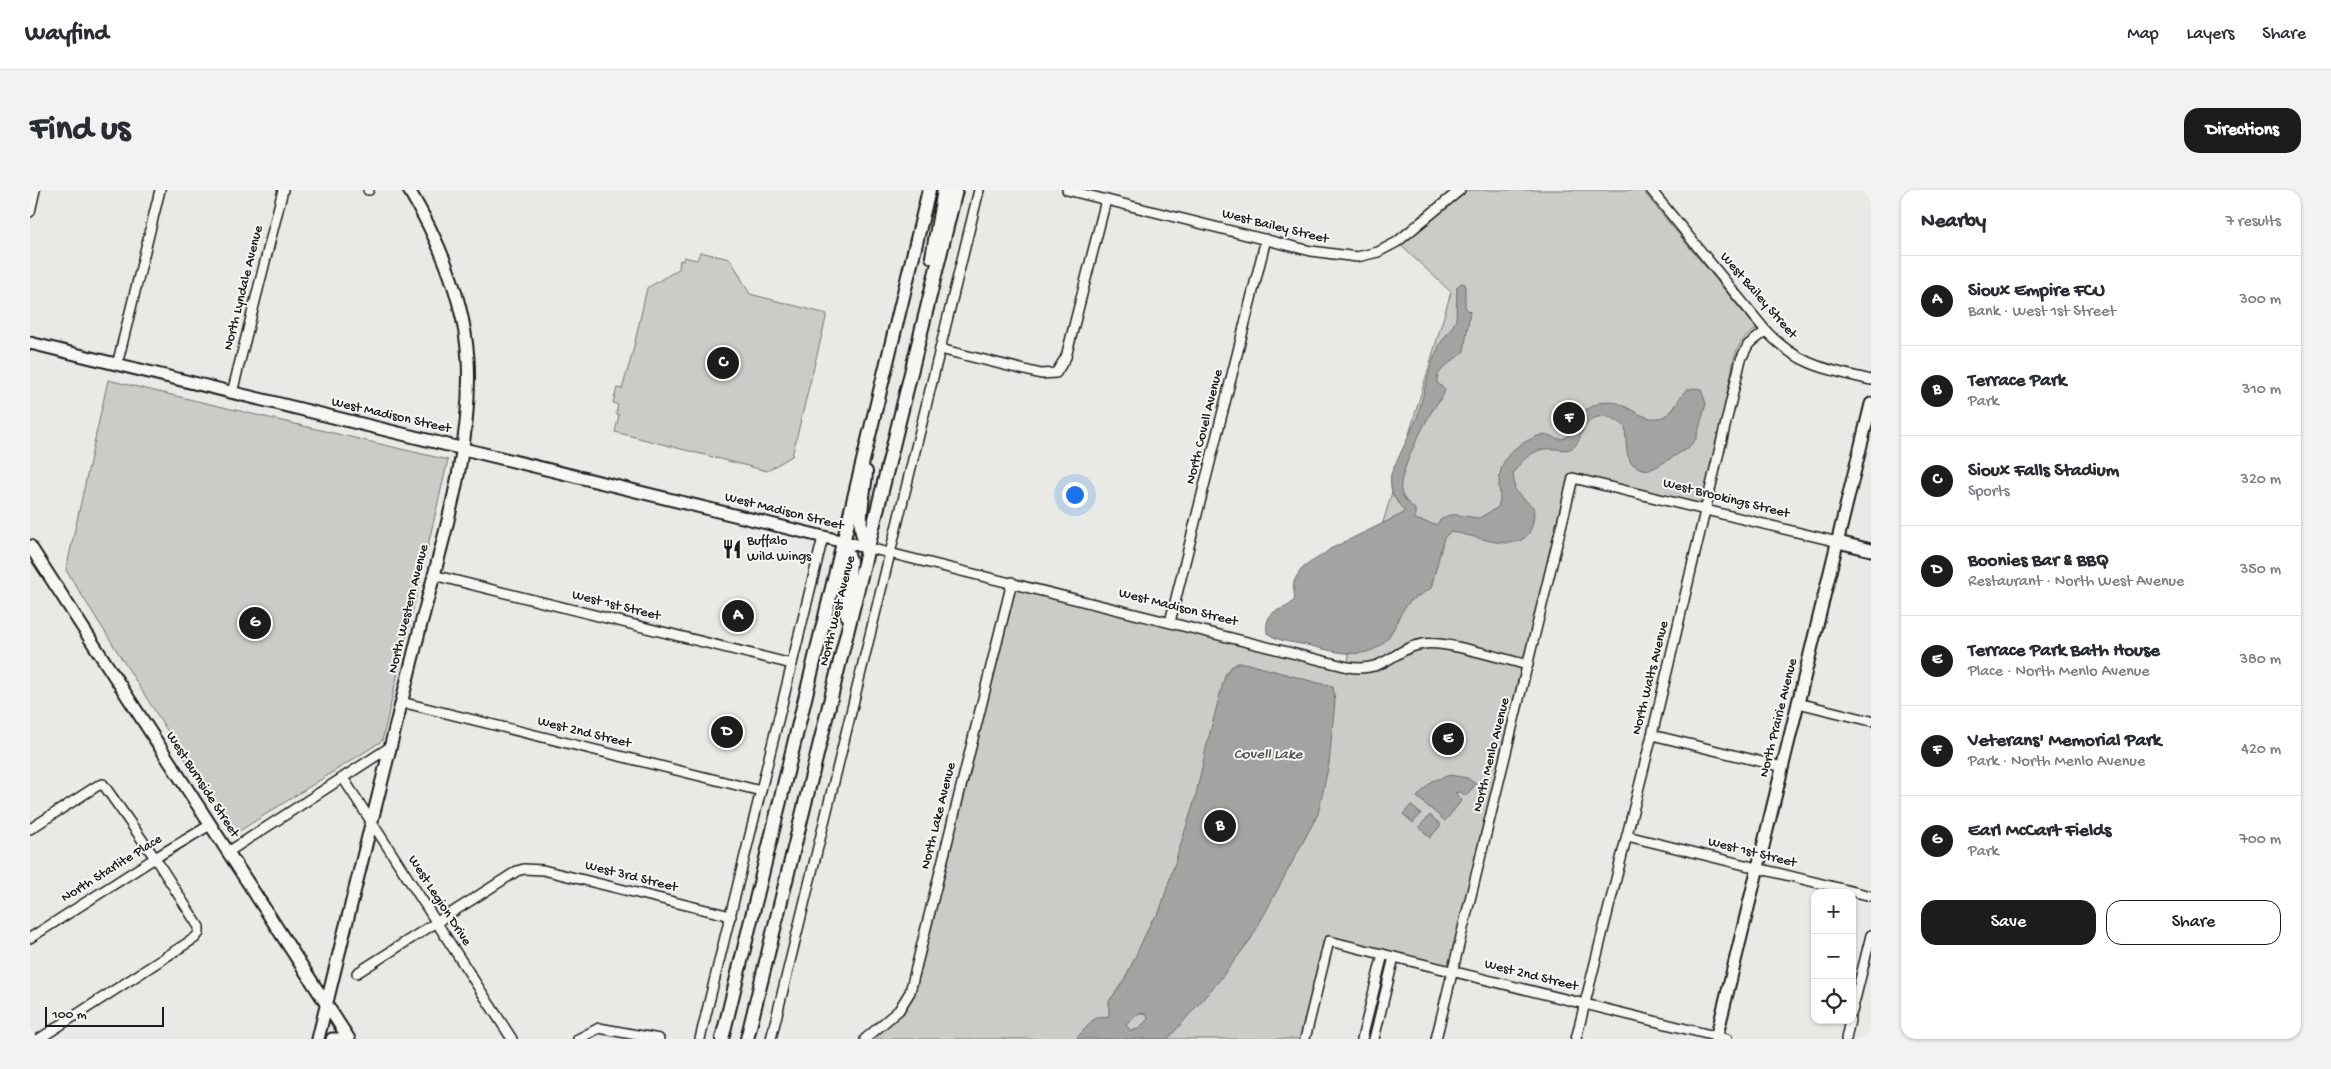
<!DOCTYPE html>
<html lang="en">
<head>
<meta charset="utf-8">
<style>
  body { margin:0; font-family:"Gochi Hand",sans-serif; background:#f2f2f3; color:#2b2b33 }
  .controls { position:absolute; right:15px; bottom:15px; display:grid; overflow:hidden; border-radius:10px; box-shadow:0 1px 4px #0004 }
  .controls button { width:45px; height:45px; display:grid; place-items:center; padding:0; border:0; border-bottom:1px solid #e1e1e2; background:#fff; color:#2b2b33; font:25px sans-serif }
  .scale { position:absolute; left:15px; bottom:12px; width:119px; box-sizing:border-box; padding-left:5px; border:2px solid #1c1c1c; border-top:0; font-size:14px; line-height:18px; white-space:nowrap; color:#1c1c1c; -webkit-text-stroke:4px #f6f6f2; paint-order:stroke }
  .you { position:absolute; left:1044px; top:304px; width:18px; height:18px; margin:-12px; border:4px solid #fff; border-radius:50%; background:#1a73e8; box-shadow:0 0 0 8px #1a73e833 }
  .badge { display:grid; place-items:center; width:32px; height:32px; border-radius:50%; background:#1c1c1c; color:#fff; font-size:16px; font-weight:700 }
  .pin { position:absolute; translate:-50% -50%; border:2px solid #fff; box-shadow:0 1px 5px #0006 }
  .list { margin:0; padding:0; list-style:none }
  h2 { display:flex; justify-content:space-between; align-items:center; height:65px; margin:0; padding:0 20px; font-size:21px }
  h2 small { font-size:16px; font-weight:400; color:#7c7c81 }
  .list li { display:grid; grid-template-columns:32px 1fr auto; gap:15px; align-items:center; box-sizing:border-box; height:90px; padding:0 20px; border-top:1px solid #e1e1e2 }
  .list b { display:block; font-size:19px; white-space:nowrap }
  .list p { margin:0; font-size:16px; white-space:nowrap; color:#7c7c81 }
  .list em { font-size:16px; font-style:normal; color:#7c7c81 }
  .actions { display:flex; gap:10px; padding:15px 20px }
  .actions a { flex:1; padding:11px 0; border:1px solid #1c1c1c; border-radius:15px; text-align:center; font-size:18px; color:#1c1c1c }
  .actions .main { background:#1c1c1c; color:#fff }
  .icon { flex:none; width:28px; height:28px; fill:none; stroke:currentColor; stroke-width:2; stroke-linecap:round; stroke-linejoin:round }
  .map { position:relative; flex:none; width:1841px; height:849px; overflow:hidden; border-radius:15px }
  header { display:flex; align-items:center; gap:30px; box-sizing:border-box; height:70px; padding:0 25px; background:#fff; border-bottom:1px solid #e1e1e2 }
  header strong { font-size:24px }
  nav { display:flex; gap:28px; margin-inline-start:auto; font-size:18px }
  .intro { display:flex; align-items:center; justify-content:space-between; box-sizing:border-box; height:120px; padding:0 30px }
  h1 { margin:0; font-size:35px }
  .button { padding:12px 22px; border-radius:15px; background:#1c1c1c; color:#fff; font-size:18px; font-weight:700 }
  main { display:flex; gap:30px; padding:0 30px }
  aside { flex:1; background:#fff; border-radius:15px; box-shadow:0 1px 4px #0004 }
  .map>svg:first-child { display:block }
  .green { fill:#cbcbc7; stroke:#747472 }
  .water { fill:#a3a3a1; stroke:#6d6d6c; fill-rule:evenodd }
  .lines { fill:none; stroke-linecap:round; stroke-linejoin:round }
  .street-casing { stroke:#1c1c1c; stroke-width:12 }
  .secondary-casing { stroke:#1c1c1c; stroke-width:15 }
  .primary-casing { stroke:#1c1c1c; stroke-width:16 }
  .street { stroke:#f6f6f2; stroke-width:9 }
  .secondary { stroke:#f6f6f2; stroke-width:11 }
  .primary { stroke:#f6f6f2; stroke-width:12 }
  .labels { text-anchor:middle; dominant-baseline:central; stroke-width:4; stroke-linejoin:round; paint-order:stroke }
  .street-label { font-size:14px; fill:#1c1c1c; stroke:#f6f6f2 }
  .poi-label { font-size:14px; fill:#1c1c1c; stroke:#f6f6f2; text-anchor:start }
  .water-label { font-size:15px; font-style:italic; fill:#525251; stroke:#f6f6f2 }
</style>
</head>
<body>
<header>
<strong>Wayfind</strong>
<nav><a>Map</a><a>Layers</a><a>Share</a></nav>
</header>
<div class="intro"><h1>Find us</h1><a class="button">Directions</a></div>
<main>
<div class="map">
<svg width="1841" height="849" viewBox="0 0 1841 849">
  <rect width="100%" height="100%" fill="#e9e9e5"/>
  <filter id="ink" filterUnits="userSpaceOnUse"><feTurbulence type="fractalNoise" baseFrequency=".02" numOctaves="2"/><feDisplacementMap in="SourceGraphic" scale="10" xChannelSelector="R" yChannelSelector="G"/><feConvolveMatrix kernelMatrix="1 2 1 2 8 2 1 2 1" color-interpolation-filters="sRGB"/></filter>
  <g filter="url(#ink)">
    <g class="green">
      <path d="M1431 0H1612L1727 139C1714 146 1709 153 1704 168L1676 320 1544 288 1423 781 1299 751 1275 849H835L878 808 982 392 1318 476 1321 441 1421 102 1367 52Z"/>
      <path d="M670 62 700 69C708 81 713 93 720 104L797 124 762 266 737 281 585 242 589 225 586 224 588 215 583 213 587 198 592 199 602 165 617 98 649 79 650 70 653 71 654 67 667 70Z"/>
      <polygon points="78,190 418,270 352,551 203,645 36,380"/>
    </g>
    <g class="water">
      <path d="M1431 93 1435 94V117L1440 122 1434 161C1426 170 1405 179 1407 193L1415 199C1414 207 1408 211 1404 218 1394 234 1368 283 1371 301 1373 309 1379 314 1385 319V329L1406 335C1417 318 1434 327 1449 328L1467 318C1472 310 1469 303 1469 294 1470 264 1487 254 1513 244 1519 244 1525 249 1531 249 1541 249 1542 233 1546 228 1551 221 1561 217 1569 213 1592 203 1610 237 1635 226 1646 220 1648 208 1656 200L1664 198 1671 199 1676 214 1666 249 1658 258 1626 277 1619 280 1609 278 1601 273 1597 263 1595 237C1583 224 1562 221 1553 240 1549 248 1549 255 1540 259 1535 261 1530 259 1525 259 1505 257 1494 268 1483 283L1485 301 1504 318C1505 376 1452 345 1420 342L1414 348 1401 398C1394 403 1387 406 1381 411 1372 418 1368 430 1363 440 1345 474 1310 463 1281 456 1265 452 1251 453 1237 443 1234 415 1256 423 1264 410 1266 406 1262 398 1264 392 1272 372 1286 372 1300 359L1372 324 1374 320C1363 309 1359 299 1361 284L1387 228 1402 172 1410 154 1426 131 1427 97Z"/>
      <path d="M1208 473H1215L1303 497 1305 511 1299 574 1288 624 1221 749 1188 792 1138 849H1046L1062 831 1068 827 1079 826V811L1095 789 1122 730 1129 723 1165 609 1177 554 1195 485 1201 477ZM1109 823 1116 824 1118 829 1108 839 1101 841 1096 835Z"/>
      <polygon points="1420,585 1437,588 1446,594 1436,606 1430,602 1425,603 1432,610 1415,631 1387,607 1402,591"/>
      <polygon points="1381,615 1391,624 1383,633 1373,624"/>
      <polygon points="1400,625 1411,635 1400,648 1389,637"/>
    </g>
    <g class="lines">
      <defs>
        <g id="street">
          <polyline points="338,0 339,0"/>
          <polyline points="1037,0 1281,61 1327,67 1348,62 1367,52 1430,0"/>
          <path d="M1621 0 1736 141C1769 176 1796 179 1841 190"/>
          <polyline points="0,22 5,0"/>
          <polyline points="910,159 1011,184 1026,183 1036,167 1076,10"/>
          <polyline points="87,175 130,0"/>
          <polyline points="202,203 253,0"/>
          <path d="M839 358 1318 477C1357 483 1362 459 1393 454 1415 450 1473 469 1498 475"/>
          <polyline points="403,385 762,474"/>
          <polyline points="1140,432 1236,49"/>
          <polyline points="371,512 731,601"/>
          <polyline points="1768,513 1841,531"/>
          <polyline points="1622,545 1753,577"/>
          <polyline points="313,588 482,849"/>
          <polyline points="0,639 67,596 73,594 125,668 169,737 169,743 165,748 9,849"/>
          <polyline points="1597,646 1841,706"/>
          <polyline points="198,662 360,557"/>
          <polyline points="0,748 125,668 180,635"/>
          <polyline points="327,783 487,681 494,679 513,680 701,726"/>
          <polyline points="1822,822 1841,745"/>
          <polyline points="548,849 569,838 629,849"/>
          <polyline points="670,849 793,347"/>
          <polyline points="741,849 949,0"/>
          <polyline points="835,849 869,820 880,802 982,392"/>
          <polyline points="1275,849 1299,751 1697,849"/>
          <polyline points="1332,849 1353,764"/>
          <polyline points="1344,849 1364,767"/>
          <polyline points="1406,849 1543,288 1808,352"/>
          <polyline points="1546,849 1622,545 1711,169 1718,155 1736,141"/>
          <polyline points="1816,849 1820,830"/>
        </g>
        <g id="secondary">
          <polyline points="0,153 839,358"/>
          <polyline points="1808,352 1841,360"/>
          <polyline points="0,356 319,849"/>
          <path d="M288 849C321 713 355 577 389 442 411 355 443 259 438 169 434 108 410 52 379 0"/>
          <polyline points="302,849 310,849"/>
          <polyline points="1686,849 1841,214"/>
        </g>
        <g id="primary">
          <polyline points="902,67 914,0"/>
          <path d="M836 282C835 305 823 339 839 358"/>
          <polyline points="813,352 820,370 817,425"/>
          <polyline points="692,849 899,0"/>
          <polyline points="717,849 926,0"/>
        </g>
      </defs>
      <use href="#street" class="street-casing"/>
      <use href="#secondary" class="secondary-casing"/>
      <use href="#primary" class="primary-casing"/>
      <use href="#street" class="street"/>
      <use href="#secondary" class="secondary"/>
      <use href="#primary" class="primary"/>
    </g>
  </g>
  <defs>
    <symbol id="restaurant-bare" viewBox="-9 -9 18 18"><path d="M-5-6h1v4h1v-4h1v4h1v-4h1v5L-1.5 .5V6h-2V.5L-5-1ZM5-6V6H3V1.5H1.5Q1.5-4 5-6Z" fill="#1c1c1c" stroke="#f6f6f2" stroke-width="2.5" paint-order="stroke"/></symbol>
  </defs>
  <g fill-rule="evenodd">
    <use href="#restaurant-bare" x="688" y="345" width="28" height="28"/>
  </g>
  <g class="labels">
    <g class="street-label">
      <text transform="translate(1245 37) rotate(14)">West Bailey Street</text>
      <text transform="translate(214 98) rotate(-76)">North Lyndale Avenue</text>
      <text transform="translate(1728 106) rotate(49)">West Bailey Street</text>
      <text transform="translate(361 226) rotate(13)">West Madison Street</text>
      <text transform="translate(1175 237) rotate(-76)">North Covell Avenue</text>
      <text transform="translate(1696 309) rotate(14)">West Brookings Street</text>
      <text transform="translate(754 322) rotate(14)">West Madison Street</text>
      <text transform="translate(586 416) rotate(14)">West 1st Street</text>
      <text transform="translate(1148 418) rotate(14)">West Madison Street</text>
      <text transform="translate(379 419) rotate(-76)">North Western Avenue</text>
      <text transform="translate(808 421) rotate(-76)">North West Avenue</text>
      <text transform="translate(1621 488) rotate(-76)">North Walts Avenue</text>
      <text transform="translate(1749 528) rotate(-76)">North Prairie Avenue</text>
      <text transform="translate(554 543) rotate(14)">West 2nd Street</text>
      <text transform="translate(1462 565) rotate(-76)">North Menlo Avenue</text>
      <text transform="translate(172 595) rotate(57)">West Burnside Street</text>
      <text transform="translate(909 626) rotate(-76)">North Lake Avenue</text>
      <text transform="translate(1722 663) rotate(14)">West 1st Street</text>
      <text transform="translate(82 679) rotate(-32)">North Starlite Place</text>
      <text transform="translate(601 687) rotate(14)">West 3rd Street</text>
      <text transform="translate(409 711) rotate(57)">West Legion Drive</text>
      <text transform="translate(1501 786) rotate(14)">West 2nd Street</text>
    </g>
    <g class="poi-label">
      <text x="717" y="351">Buffalo<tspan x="717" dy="16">Wild Wings</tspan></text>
    </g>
    <g class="water-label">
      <text x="1238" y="565">Covell Lake</text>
    </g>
  </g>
</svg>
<div class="controls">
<button>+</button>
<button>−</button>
<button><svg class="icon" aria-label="locate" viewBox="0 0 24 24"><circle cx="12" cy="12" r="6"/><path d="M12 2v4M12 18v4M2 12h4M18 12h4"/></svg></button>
</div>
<div class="scale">100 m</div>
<div class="you"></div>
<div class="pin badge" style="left:708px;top:426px">A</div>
<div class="pin badge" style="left:1190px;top:636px">B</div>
<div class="pin badge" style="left:693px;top:173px">C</div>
<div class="pin badge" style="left:697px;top:542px">D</div>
<div class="pin badge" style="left:1418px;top:549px">E</div>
<div class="pin badge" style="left:1539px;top:228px">F</div>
<div class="pin badge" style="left:225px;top:433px">G</div>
</div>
<aside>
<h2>Nearby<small>7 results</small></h2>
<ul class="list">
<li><span class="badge">A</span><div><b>Sioux Empire FCU</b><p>Bank · West 1st Street</p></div><em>300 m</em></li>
<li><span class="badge">B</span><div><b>Terrace Park</b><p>Park</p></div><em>310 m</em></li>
<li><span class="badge">C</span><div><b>Sioux Falls Stadium</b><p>Sports</p></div><em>320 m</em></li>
<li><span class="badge">D</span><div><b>Boonies Bar &amp; BBQ</b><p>Restaurant · North West Avenue</p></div><em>350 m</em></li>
<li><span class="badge">E</span><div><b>Terrace Park Bath House</b><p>Place · North Menlo Avenue</p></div><em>380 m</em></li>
<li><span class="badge">F</span><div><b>Veterans' Memorial Park</b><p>Park · North Menlo Avenue</p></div><em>420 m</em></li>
<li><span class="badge">G</span><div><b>Earl McCart Fields</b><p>Park</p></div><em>700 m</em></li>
</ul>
<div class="actions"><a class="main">Save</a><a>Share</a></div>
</aside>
</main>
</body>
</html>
